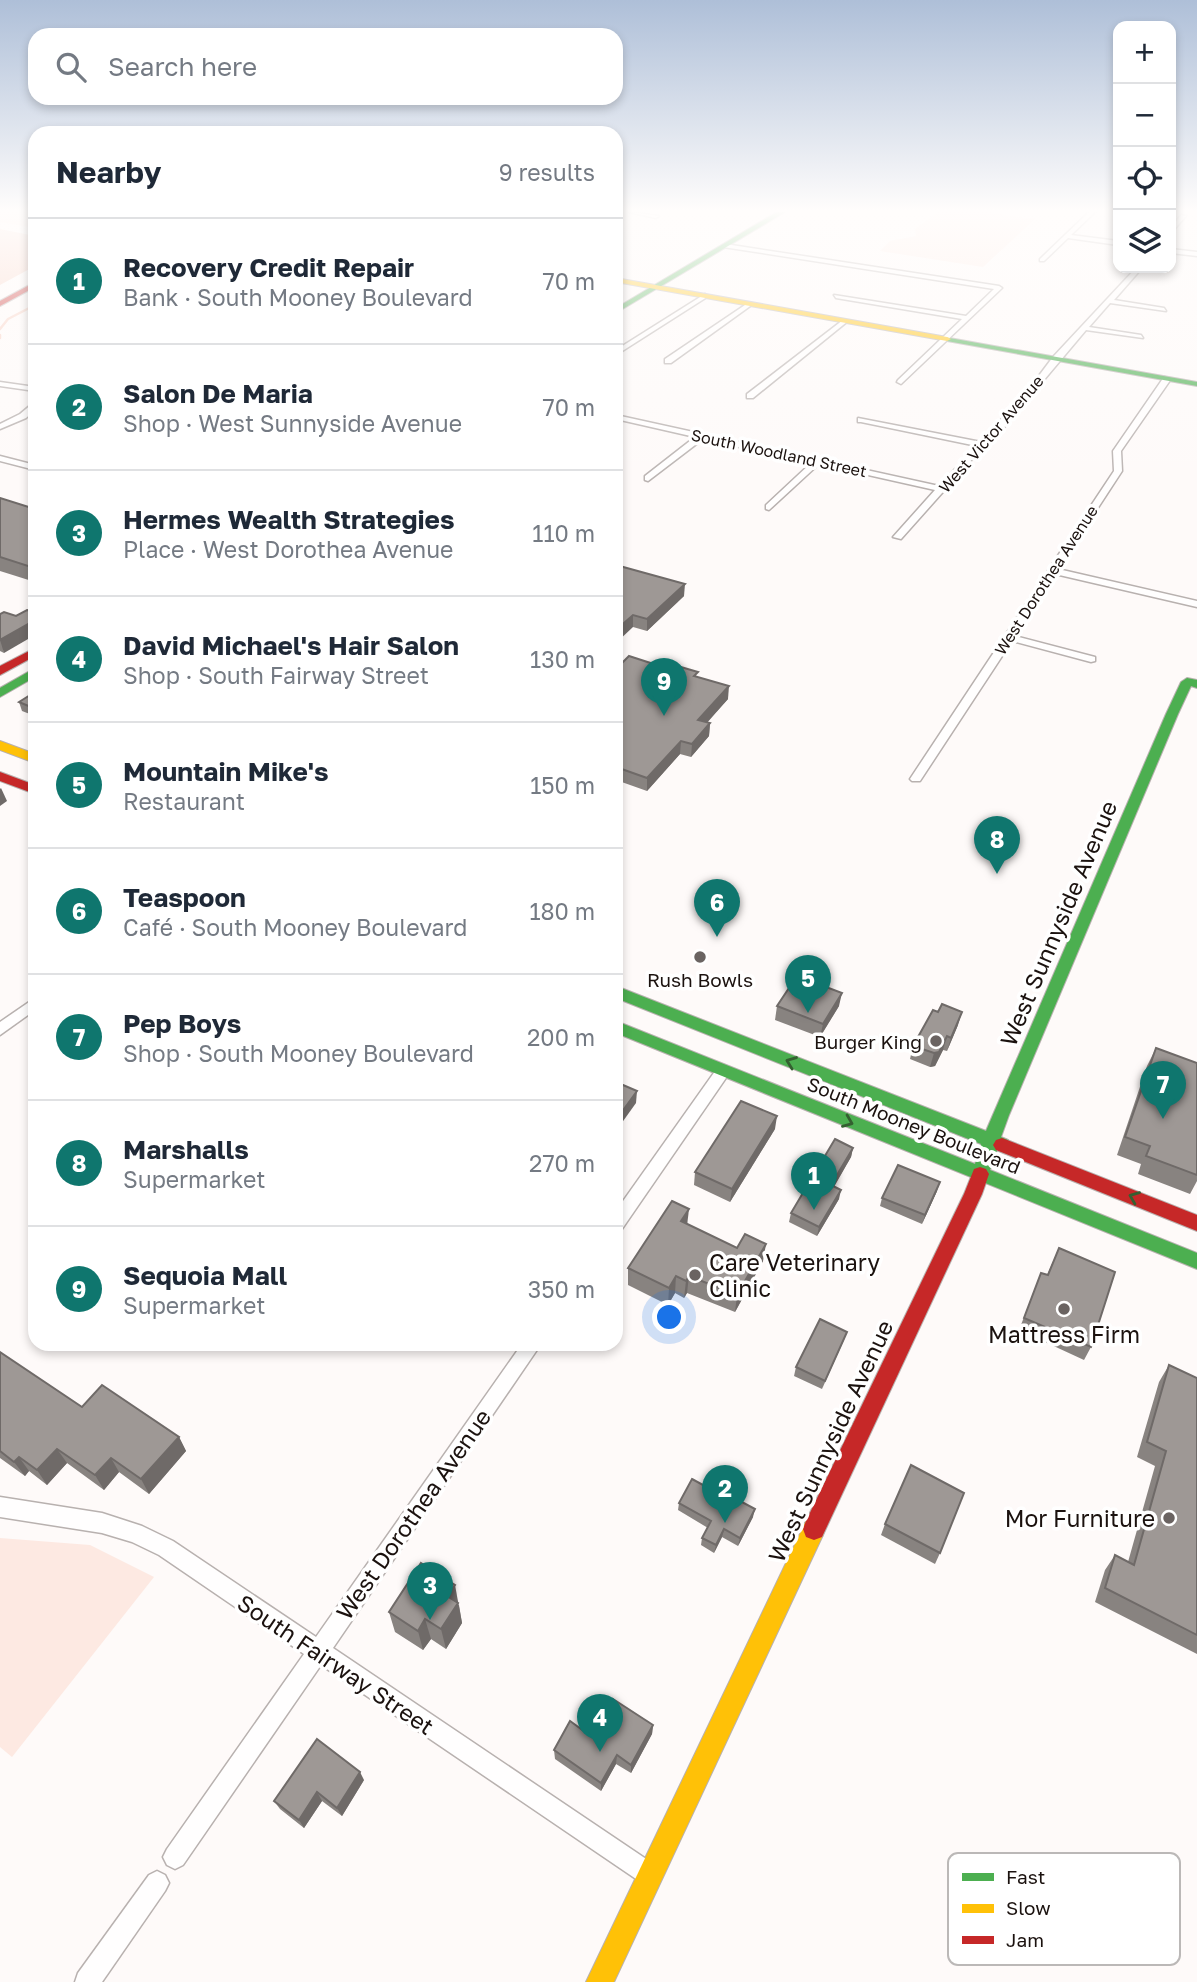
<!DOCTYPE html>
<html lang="en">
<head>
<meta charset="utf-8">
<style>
  body { margin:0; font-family:"Golos Text",sans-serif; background:#f2f2f3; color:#1f2937 }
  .controls { position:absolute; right:21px; top:21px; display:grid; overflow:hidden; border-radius:14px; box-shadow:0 4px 10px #0003 }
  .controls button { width:63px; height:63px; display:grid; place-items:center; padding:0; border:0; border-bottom:2px solid #e0e1e3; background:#fff; color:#1f2937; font:35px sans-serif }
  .you { position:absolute; left:670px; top:1318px; width:24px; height:24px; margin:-18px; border:5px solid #fff; border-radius:50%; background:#1a73e8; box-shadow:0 0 0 10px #1a73e833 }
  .badge { display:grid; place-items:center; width:46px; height:46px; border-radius:50%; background:#0f766e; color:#fff; font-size:23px; font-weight:700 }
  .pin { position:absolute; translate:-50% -58px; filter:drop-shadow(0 2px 4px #0008) }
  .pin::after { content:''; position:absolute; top:37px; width:24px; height:21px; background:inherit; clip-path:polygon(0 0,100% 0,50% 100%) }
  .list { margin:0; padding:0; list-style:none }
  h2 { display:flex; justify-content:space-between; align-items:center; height:91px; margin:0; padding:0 28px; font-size:30px }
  h2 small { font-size:23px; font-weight:400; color:#747a83 }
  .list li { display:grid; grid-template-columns:46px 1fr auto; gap:21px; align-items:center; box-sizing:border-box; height:126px; padding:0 28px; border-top:2px solid #e0e1e3 }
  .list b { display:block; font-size:26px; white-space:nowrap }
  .list p { margin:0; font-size:23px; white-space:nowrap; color:#747a83 }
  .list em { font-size:23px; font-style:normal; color:#747a83 }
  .icon { flex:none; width:38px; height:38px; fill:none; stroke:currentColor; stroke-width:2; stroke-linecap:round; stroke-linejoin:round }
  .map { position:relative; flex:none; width:1197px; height:1982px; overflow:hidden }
  .search { position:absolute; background:#fff; box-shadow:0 4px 10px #0003; left:28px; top:28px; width:595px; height:77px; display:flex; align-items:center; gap:18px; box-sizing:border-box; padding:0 24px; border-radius:21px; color:#747a83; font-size:26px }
  .panel { position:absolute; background:#fff; box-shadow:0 4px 10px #0003; left:28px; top:126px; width:595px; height:1225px; border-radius:21px }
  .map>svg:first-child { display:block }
  .green { fill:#fde9e2 }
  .water { fill:#f8cfc1 }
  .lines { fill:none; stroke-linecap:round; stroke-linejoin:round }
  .stream { stroke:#f8cfc1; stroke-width:2.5 }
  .street-casing { stroke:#b8b1af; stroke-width:3 }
  .fast-casing { stroke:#b8b1af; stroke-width:2 }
  .slow-casing { stroke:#b8b1af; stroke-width:2 }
  .jam-casing { stroke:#b8b1af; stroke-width:2 }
  .street { fill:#fffefe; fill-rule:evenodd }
  .fast { fill:#4caf50; fill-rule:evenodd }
  .slow { fill:#ffc107; fill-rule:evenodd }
  .jam { fill:#c62828; fill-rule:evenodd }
  .wall { fill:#888380 }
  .shaded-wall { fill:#6f6a68 }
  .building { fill:#9e9895; stroke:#6f6a68; stroke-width:2 }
  .oneway { stroke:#346030 }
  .poi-dot { fill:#6a6361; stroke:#fff; stroke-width:2.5 }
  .labels { text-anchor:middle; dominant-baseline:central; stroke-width:7; stroke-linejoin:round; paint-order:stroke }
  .far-street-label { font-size:16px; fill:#1b120f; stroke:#fff }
  .poi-label { font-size:19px; fill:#1b120f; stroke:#fff }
  .street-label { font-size:19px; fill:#1b120f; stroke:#fff }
  .near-street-label { font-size:23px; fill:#1b120f; stroke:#fff }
  .near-poi-label { font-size:23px; fill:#1b120f; stroke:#fff; text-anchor:start }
  .key { fill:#fff; stroke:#bbb8b7; stroke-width:2 }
  .key-label { font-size:19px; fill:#1b120f }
</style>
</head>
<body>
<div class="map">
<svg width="1197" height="1982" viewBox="0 0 1197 1982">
  <rect width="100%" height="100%" fill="#fefaf9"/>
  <g class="green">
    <polygon points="0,212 35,212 35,228 0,222"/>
    <polygon points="938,212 984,212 1035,219 983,267 880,251 890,241 916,236 915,229"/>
    <polygon points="0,1538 90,1545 154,1577 12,1757 0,1747"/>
  </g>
  <polygon class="water" points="0,229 35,236 35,266 0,285"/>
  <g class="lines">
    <g class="stream">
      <polyline points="0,329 8,319 35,305"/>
      <polyline points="0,335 0,338"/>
    </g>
    <defs>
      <g id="street">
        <polygon points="629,212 659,216 656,218"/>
        <polygon points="1089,212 1095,212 1071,235 1118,241 1118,245 1068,238 1044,261 1040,261 1040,259"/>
        <polygon points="1181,215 1186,216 1171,233 1171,228"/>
        <polygon points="725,244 999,286 1002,288 901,384 897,382 898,380 962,319 836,298 834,295 966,316 994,289 723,247"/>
        <polygon points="1171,249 1197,252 1197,256 1171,253"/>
        <polygon points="1136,268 1142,268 1114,300 1164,308 1166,311 1110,303 1089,327 1141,335 1143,338 1086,330 991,443 975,456 901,539 893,537 935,490 819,464 769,510 766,509 766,505 811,463 703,439 648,481 645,480 645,476 695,437 616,419 616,415 939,486 977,446 861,422 858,422 858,418 981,442 1032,385 1053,357"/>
        <polygon points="705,294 707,297 616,355 616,350"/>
        <polygon points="748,303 753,304 671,363 665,363 665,359"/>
        <polygon points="843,320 848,321 753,398 747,398 747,394"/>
        <polygon points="1164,377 1171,379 1121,451 1122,471 1058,569 1197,601 1197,607 1055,574 1015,636 1095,657 1095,661 1091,662 1012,641 920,781 912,781 910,779 1114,471 1113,451"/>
        <polygon points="0,382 35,387 35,391 0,386"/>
        <polygon points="32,404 35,404 35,410 26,418 0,429 0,424 20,414"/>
        <polygon points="0,456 35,465 35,470 0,461"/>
        <polygon points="35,998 35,1010 0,1035 0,1022"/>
        <polygon points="723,1065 728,1067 730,1071 728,1075 622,1229 616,1231 616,1211 718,1067"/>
        <polygon points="522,1344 541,1344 333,1648 658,1867 662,1875 658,1883 650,1887 642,1883 321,1665 183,1865 175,1869 167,1865 163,1857 167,1849 304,1654 159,1555 132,1542 102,1533 0,1517 0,1497 102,1513 142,1526 173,1541 316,1637"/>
        <polygon points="157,1871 165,1875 169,1883 165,1891 102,1982 75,1982 78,1973 149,1875"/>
      </g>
      <g id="fast">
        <polygon points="777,212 785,212 616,313 616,308"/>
        <polygon points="944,337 1197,382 1197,386 947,341"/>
        <polygon points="35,668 35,677 0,697 0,688"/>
        <polygon points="1187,678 1197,680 1197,688 1191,686 1178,714 1009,1115 1001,1137 1008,1140 1011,1145 1008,1150 997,1150 990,1170 1197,1253 1197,1269 616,1033 616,1021 975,1164 981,1144 616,998 616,986 986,1131 1166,714 1181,682"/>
      </g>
      <g id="slow">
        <polygon points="616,278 947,337 951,339 947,341 616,282"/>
        <polygon points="0,741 35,754 35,763 0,750"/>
        <polygon points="814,1518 822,1521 825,1529 822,1537 614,1982 586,1982 806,1521"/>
      </g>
      <g id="jam">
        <polygon points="35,282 35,287 0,306 0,301"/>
        <polygon points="35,648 35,656 0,675 0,666"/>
        <polygon points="0,772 35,785 35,794 0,781"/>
        <polygon points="1002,1138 1197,1215 1197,1231 996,1150 993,1145 996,1140"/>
        <polygon points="980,1167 986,1169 989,1174 982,1194 822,1537 814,1540 806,1537 803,1529 806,1521 964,1194 974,1169"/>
      </g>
    </defs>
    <use href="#street" class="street-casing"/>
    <use href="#fast" class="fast-casing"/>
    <use href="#slow" class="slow-casing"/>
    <use href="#jam" class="jam-casing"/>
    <use href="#street" class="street"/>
    <use href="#fast" class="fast"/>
    <use href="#slow" class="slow"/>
    <use href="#jam" class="jam"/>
  </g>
  <g class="wall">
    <polygon points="0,498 35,509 35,582 0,571"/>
    <polygon points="616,565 684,596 647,631 633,627"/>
    <polygon points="0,614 4,653 0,651"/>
    <polygon points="616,663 697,677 728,699 707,722 710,723 709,736 691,757 680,754 647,791 616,780"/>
    <polygon points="35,692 35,716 22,711 19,702"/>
    <polygon points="777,1006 839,1006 820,1037 775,1020"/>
    <polygon points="958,1025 947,1051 943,1050 935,1066 930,1067 910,1059 913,1046"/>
    <polygon points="1156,1048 1197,1063 1197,1181 1190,1194 1138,1174 1141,1164 1117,1155 1147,1066"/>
    <polygon points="775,1129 730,1202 694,1185 695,1172"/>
    <polygon points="853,1148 851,1157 834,1186 839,1199 817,1236 789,1222 791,1213"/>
    <polygon points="937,1191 922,1224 880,1206 882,1198"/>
    <polygon points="687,1224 763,1261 735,1312 687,1293 684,1298 675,1293 668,1305 628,1285 628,1268"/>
    <polygon points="1059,1248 1091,1347 1084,1360 1019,1330 1041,1273 1047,1275"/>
    <polygon points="847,1332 844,1340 822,1389 794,1376 796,1367"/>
    <polygon points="0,1352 82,1407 179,1437 186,1451 149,1494 119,1472 104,1490 67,1463 47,1485 29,1471 25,1476 0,1458"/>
    <polygon points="1169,1365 1197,1378 1197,1654 1095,1602 1105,1570 1115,1555 1128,1562 1155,1466 1137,1457 1159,1382"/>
    <polygon points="679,1503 753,1517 738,1546 722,1537 714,1553 701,1545 702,1538 708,1528 678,1510"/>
    <polygon points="885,1524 940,1553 935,1564 881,1535"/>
    <polygon points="459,1605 462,1623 446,1649 431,1639 423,1650 395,1632 389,1612"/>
    <polygon points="653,1725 652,1734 631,1773 616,1764 601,1791 555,1759 554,1750 592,1737"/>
    <polygon points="364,1780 342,1816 322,1801 304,1828 280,1809 274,1801"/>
  </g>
  <g class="shaded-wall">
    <polygon points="35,565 35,579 31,567"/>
    <polygon points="685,584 684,596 647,631 647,619"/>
    <polygon points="633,615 633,627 616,643 616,630"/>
    <polygon points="35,620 35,635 4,653 0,640"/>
    <polygon points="729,686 728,699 698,733 698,720"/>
    <polygon points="710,723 709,736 691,757 692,744"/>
    <polygon points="681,741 680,754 647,791 647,778"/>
    <polygon points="1,788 7,801 0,806 0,789"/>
    <polygon points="842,993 839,1006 820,1037 823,1024"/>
    <polygon points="962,1012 958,1025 947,1051 951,1038"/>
    <polygon points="947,1036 943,1050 935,1066 930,1067 934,1053"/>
    <polygon points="637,1091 636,1103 616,1131 616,1120"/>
    <polygon points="777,1116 775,1129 730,1202 732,1189"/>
    <polygon points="853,1148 851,1157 830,1194 831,1185"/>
    <polygon points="940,1182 937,1191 922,1224 925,1215"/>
    <polygon points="841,1190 839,1199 817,1236 819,1227"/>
    <polygon points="689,1209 687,1226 681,1221"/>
    <polygon points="766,1244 763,1261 735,1312 737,1295"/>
    <polygon points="676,1276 675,1293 668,1305 669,1288"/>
    <polygon points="689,1276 687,1293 684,1298 686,1281"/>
    <polygon points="179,1437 186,1451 149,1494 141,1479"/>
    <polygon points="57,1449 67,1463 47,1485 37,1470"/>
    <polygon points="19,1457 29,1471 25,1476 14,1462"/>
    <polygon points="111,1458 119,1472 104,1490 95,1475"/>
    <polygon points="755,1509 753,1517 738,1546 740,1538"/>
    <polygon points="724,1529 722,1537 714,1553 716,1545"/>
    <polygon points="455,1585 462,1623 446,1649 441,1629 447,1596"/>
    <polygon points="425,1619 431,1639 423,1650 418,1631"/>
    <polygon points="653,1725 652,1734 631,1773 631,1765"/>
    <polygon points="617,1755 616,1764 601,1791 601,1783"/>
    <polygon points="360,1772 364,1780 342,1816 337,1808"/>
    <polygon points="317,1792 322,1801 304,1828 299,1820"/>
  </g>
  <g class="building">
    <polygon points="0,498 35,509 35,565 31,567 0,557"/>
    <polygon points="616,565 685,584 647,619 633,615 616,630"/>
    <polygon points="27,610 35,613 35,620 0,640 0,614 4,612 16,616"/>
    <polygon points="629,656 663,667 667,663 698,672 694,676 729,686 698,720 710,723 692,744 681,741 647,778 616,767 616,663 620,665"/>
    <polygon points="35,692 35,707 33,708 19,702"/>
    <polygon points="797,976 842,993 823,1024 777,1006"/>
    <polygon points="942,1004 962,1012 951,1038 947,1036 939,1052 934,1053 913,1046 933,1010 938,1012"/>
    <polygon points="1156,1048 1197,1063 1197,1175 1146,1156 1150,1146 1125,1137"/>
    <polygon points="616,1082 637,1091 616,1120"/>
    <polygon points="741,1101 777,1116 732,1189 695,1172"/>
    <polygon points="835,1139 853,1148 831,1185 841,1190 819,1227 791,1213"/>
    <polygon points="898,1165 940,1182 925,1215 882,1198"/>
    <polygon points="672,1201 689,1209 681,1221 737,1248 745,1234 766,1244 737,1295 689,1276 686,1281 676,1276 669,1288 628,1268"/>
    <polygon points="1059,1248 1115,1272 1091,1347 1024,1318 1041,1273 1048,1275"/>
    <polygon points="820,1319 847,1332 825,1381 796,1367"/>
    <polygon points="0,1352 82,1407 102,1385 179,1437 141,1479 111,1458 95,1475 57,1449 37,1470 19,1457 14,1462 0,1451"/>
    <polygon points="1169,1365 1197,1378 1197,1635 1105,1588 1115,1555 1134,1565 1166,1451 1147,1442"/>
    <polygon points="911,1465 964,1493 940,1553 885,1524"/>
    <polygon points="692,1479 712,1490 714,1487 755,1509 740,1538 724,1529 716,1545 702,1538 711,1521 679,1503"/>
    <polygon points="421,1563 455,1585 447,1596 458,1603 441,1629 425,1619 418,1631 389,1612"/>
    <polygon points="613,1699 653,1725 631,1765 617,1755 601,1783 554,1750 570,1721 592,1737"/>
    <polygon points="317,1739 360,1772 337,1808 317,1792 299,1820 274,1801"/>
  </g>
  <defs><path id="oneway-chevron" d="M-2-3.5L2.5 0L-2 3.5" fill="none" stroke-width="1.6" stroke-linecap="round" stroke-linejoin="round" transform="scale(1.75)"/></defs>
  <g class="oneway">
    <use href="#oneway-chevron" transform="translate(791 1062) rotate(-159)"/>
    <use href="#oneway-chevron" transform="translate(848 1122) rotate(22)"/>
    <use href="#oneway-chevron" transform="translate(1134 1197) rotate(-158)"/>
  </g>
  <linearGradient id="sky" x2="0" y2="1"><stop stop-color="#aebfd8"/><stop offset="0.43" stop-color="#fffdfc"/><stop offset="1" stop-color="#fffdfc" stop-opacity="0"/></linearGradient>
  <rect width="1197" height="490" fill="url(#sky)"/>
  <g class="poi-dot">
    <circle cx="700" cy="957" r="7"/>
    <circle cx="936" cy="1041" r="7"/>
    <circle cx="695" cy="1275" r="7"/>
    <circle cx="1064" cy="1309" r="7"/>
    <circle cx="1169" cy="1518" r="7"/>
  </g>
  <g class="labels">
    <g class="far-street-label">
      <text transform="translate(991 434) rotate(-49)">West Victor Avenue</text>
      <text transform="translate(779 453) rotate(12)">South Woodland Street</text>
      <text transform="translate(1046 580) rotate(-57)">West Dorothea Avenue</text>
    </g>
    <g class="poi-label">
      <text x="700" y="979">Rush Bowls</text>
      <text x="922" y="1041" text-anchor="end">Burger King</text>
    </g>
    <g class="street-label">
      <text transform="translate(914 1125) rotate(22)">South Mooney Boulevard</text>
    </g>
    <g class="near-street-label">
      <text transform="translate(1058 923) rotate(-67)">West Sunnyside Avenue</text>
      <text transform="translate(830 1441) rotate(-65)">West Sunnyside Avenue</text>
      <text transform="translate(413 1514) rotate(-55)">West Dorothea Avenue</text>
      <text transform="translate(336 1664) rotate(34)">South Fairway Street</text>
    </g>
    <g class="near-poi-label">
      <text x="709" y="1262">Care Veterinary<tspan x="709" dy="26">Clinic</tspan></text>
      <text x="1064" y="1334" text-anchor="middle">Mattress Firm</text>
      <text x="1155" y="1518" text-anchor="end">Mor Furniture</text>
    </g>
  </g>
  <rect x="948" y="1853" width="232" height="112" rx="10" class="key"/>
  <rect x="962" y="1873" width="32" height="8" fill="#4caf50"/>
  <rect x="962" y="1904" width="32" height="9" fill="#ffc107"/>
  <rect x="962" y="1936" width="32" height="8" fill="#c62828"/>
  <g class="key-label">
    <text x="1006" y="1884">Fast</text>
    <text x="1006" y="1915">Slow</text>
    <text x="1006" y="1947">Jam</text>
  </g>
</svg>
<div class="controls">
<button>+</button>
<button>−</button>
<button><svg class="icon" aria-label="locate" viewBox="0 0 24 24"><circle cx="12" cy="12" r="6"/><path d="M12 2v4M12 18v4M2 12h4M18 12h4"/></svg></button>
<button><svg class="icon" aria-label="layers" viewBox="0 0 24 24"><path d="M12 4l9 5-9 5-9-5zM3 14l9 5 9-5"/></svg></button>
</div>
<div class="you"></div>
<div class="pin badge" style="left:814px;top:1210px">1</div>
<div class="pin badge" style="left:725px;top:1523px">2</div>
<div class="pin badge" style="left:430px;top:1620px">3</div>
<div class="pin badge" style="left:600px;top:1752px">4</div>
<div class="pin badge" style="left:808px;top:1013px">5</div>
<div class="pin badge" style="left:717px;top:937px">6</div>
<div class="pin badge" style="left:1163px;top:1119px">7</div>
<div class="pin badge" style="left:997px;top:874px">8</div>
<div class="pin badge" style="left:664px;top:716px">9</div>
<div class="search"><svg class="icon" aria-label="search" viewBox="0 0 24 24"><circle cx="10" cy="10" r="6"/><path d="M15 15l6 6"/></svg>Search here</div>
<section class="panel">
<h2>Nearby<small>9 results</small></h2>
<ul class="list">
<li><span class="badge">1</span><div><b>Recovery Credit Repair</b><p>Bank · South Mooney Boulevard</p></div><em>70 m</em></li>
<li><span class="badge">2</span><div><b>Salon De Maria</b><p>Shop · West Sunnyside Avenue</p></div><em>70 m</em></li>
<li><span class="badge">3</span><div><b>Hermes Wealth Strategies</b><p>Place · West Dorothea Avenue</p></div><em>110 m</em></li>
<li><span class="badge">4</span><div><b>David Michael's Hair Salon</b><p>Shop · South Fairway Street</p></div><em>130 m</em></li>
<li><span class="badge">5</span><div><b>Mountain Mike's</b><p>Restaurant</p></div><em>150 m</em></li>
<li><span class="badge">6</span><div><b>Teaspoon</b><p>Café · South Mooney Boulevard</p></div><em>180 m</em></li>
<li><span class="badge">7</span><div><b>Pep Boys</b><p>Shop · South Mooney Boulevard</p></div><em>200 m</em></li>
<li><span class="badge">8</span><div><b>Marshalls</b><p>Supermarket</p></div><em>270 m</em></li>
<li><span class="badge">9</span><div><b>Sequoia Mall</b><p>Supermarket</p></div><em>350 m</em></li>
</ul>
</section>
</div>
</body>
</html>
